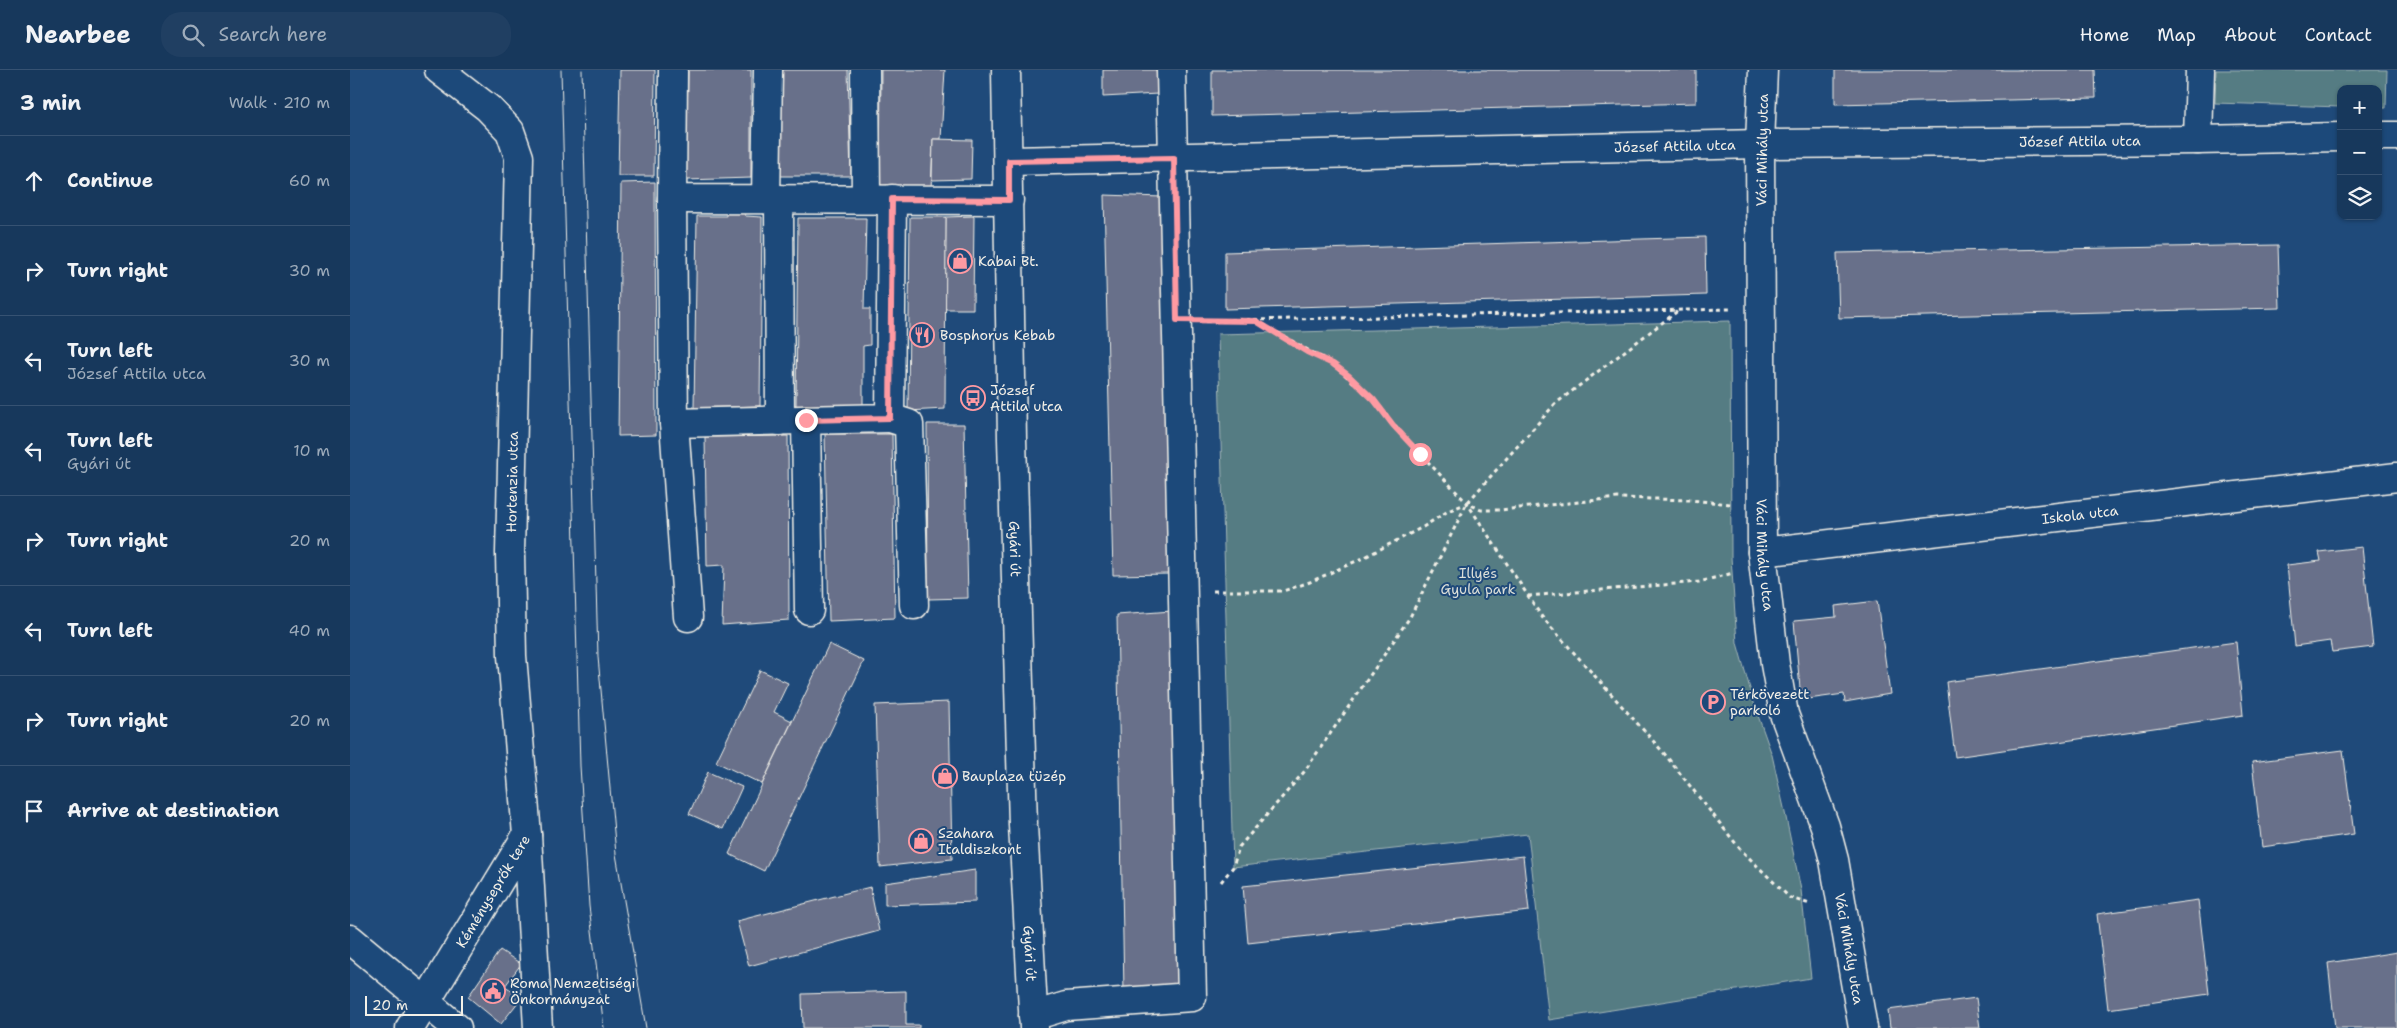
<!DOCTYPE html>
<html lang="en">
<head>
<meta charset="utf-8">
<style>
  body { margin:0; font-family:"Shantell Sans",sans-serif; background:#203f62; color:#f1f3f6 }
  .controls { position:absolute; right:15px; top:15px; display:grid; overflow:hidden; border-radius:10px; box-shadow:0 1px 4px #0004 }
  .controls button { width:45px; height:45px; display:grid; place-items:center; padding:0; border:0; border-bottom:1px solid #365272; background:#17385c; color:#f1f3f6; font:25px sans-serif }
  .scale { position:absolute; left:15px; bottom:12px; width:98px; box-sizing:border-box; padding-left:5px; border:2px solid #f4f1e8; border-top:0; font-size:14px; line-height:18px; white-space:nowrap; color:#f4f1e8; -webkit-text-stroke:4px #1f4a7a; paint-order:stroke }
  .stop { position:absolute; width:15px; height:15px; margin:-11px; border:4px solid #ff9aa2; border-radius:50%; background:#fff }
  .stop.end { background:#ff9aa2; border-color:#fff; box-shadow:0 1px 5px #0008 }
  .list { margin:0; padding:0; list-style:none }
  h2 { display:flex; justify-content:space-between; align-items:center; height:65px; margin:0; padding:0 20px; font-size:21px }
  h2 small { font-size:16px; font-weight:400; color:#9eacbb }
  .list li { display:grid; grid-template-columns:32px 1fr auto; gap:15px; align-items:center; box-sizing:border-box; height:90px; padding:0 20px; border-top:1px solid #365272 }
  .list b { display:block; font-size:19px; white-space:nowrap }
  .list p { margin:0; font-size:16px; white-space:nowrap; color:#9eacbb }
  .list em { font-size:16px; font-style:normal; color:#9eacbb }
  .icon { flex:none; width:28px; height:28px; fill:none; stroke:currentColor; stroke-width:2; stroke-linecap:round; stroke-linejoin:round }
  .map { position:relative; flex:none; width:2047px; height:958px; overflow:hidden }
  header { display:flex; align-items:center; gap:30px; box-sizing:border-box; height:70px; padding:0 25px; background:#17385c; border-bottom:1px solid #365272 }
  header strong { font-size:24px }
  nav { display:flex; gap:28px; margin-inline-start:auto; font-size:18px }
  .search { width:350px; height:45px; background:#203f62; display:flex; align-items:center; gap:12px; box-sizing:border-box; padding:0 18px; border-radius:20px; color:#9eacbb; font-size:19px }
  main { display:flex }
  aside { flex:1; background:#17385c }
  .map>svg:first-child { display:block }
  .green { fill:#547c83; stroke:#a4b6b6 }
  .building { fill:#676f8a; stroke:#f4f1e8 }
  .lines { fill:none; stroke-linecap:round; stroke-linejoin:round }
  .minor-casing { stroke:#f4f1e8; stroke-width:31 }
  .path { stroke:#f4f1e8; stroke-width:3; stroke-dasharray:4 4; stroke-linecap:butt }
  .minor { stroke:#1f4a7a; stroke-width:28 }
  .tram { stroke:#f4f1e8; stroke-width:1 }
  .route { stroke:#ff9aa2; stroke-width:6 }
  .labels { text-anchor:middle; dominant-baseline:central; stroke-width:4; stroke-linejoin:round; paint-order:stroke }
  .street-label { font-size:14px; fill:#f4f1e8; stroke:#1f4a7a }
  .poi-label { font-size:14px; fill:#f4f1e8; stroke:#1f4a7a; text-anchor:start }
  .park-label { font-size:14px; fill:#dcdfd9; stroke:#1f4a7a }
</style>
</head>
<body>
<header>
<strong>Nearbee</strong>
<div class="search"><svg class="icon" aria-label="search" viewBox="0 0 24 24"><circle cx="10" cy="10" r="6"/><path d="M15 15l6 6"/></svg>Search here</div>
<nav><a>Home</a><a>Map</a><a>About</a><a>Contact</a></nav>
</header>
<main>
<aside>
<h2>3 min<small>Walk · 210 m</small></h2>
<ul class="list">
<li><svg class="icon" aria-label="ahead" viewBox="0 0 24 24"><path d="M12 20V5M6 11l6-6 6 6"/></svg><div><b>Continue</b></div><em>60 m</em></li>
<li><svg class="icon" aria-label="right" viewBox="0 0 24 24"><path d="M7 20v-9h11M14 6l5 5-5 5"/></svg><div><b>Turn right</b></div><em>30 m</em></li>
<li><svg class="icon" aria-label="left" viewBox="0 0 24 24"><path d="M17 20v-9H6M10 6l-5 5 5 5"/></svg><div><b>Turn left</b><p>József Attila utca</p></div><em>30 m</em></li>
<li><svg class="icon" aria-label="left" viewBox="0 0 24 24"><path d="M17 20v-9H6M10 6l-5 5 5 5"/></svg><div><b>Turn left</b><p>Gyári út</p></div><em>10 m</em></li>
<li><svg class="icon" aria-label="right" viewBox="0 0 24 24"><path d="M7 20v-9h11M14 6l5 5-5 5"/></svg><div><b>Turn right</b></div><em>20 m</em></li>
<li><svg class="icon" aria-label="left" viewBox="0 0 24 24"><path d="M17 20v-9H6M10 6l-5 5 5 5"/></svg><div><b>Turn left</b></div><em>40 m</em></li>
<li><svg class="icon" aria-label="right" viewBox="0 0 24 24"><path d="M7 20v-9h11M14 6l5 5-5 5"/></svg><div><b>Turn right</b></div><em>20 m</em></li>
<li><svg class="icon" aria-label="arrive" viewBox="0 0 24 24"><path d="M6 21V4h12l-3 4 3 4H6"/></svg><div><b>Arrive at destination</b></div></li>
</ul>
</aside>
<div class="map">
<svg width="2047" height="958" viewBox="0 0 2047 958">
  <rect width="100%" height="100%" fill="#1f4a7a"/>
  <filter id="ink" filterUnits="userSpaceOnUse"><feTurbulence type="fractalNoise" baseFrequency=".02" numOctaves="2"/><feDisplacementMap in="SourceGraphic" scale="10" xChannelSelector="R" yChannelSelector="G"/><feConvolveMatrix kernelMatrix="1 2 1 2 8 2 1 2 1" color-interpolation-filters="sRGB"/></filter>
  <g filter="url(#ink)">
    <g class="green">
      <polygon points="1866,0 2037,0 2036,38 2028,38 2028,19 1991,19 1991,37 1865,33"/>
      <polygon points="1380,251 1381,487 1387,573 1406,640 1422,685 1434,738 1451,820 1461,908 1199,950 1178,764 883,797 868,264"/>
    </g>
    <g class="building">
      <polygon points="270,0 305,0 304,106 268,106"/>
      <polygon points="338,0 401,0 401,108 336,110"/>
      <polygon points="432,0 498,0 501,106 430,106"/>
      <polygon points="531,0 595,0 591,69 583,69 581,120 530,119"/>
      <polygon points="753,0 807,0 808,24 753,27"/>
      <polygon points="862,0 1346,0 1346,33 862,46"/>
      <polygon points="1485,0 1745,0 1746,28 1485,34"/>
      <polygon points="583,69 622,70 621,109 582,110"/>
      <polygon points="305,112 306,365 268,366 271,113"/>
      <polygon points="754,125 812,127 819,504 763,505"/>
      <polygon points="394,140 395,146 412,147 410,336 344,338 347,146 376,146 376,141"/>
      <polygon points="624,146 623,239 595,239 596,147"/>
      <polygon points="560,147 596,147 595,339 558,341"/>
      <polygon points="448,148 516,148 514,239 520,239 520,275 513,276 513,335 446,336"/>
      <polygon points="1355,167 1356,225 875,239 875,182"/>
      <polygon points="1928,175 1930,238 1489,248 1487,183"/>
      <polygon points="577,354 614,354 618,528 578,529"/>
      <polygon points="475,364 542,364 545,548 479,551"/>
      <polygon points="438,366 439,550 372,555 374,495 357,496 355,367"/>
      <polygon points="2012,477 2023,577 1982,582 1980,571 1945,576 1937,495 1971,491 1969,482"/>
      <polygon points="1527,531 1540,624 1495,632 1494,624 1451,630 1444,551 1486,547 1485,536"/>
      <polygon points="822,541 832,921 774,922 767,545"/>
      <polygon points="1886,572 1893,645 1605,687 1596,612"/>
      <polygon points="479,574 514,591 414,801 379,784"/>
      <polygon points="410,600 438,613 424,642 442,651 412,714 366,692"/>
      <polygon points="599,632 602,789 530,797 525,635"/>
      <polygon points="1993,680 2004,764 1912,777 1902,692"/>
      <polygon points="358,702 392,717 373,759 339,744"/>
      <polygon points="1173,786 1179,841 898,873 893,816"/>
      <polygon points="625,800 625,832 535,835 535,813"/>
      <polygon points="520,817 529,861 399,896 387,851"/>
      <polygon points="1848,830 1859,924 1758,939 1747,844"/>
      <polygon points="150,880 171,894 155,916 172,927 151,954 118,927"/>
      <polygon points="2047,882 2047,958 1985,958 1978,893"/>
      <polygon points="556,921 556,955 569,955 569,958 453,958 452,924"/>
      <polygon points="1626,928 1630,958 1540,958 1538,940"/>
    </g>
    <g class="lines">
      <defs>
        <g id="minor">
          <polyline points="89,0 138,38 160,61 169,87 160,483 162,586 177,765 188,958"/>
          <polyline points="323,0 322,129 659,130"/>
          <polyline points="515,0 516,129"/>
          <path id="s1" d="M656 0 662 369 673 755 684 958"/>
          <path id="s2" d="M1413 0 1410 74 1412 482 1425 594 1434 644 1475 756 1484 790 1513 958"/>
          <polyline points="2028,66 2047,66"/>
          <polyline points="1848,70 1850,0"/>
          <path id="s3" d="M659 91 1410 74 1848 70 1991 67"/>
          <polyline points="322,129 324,353 338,547"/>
          <polyline points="416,129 418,0"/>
          <polyline points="429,129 430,351"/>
          <polyline points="540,348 559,354 564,535"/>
          <polyline points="456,350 459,540"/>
          <polyline points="324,353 540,348 542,129"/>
          <path id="s4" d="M1412 482 2047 407"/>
          <polyline points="0,869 107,958"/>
          <polyline points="683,946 716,936 842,927 821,0"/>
          <path id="s5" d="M60 958 177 765"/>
        </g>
      </defs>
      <use href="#minor" class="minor-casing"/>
      <g class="path">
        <polyline points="856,251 1380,239"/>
        <polyline points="906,251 983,294 1024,330 1043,355 1117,433 1192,547 1313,682 1391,780 1440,828 1460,834"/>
        <polyline points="863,521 933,521 960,512 1013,488 1073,457 1098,441 1117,433 1131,440 1150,440 1268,428 1340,430 1381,434"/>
        <polyline points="1178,526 1349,512 1383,503"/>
        <polyline points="871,812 883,797 889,777 954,702 1060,547 1117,433 1205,334 1329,240"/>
      </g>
      <use href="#minor" class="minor"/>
      <g class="tram">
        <polyline points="211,0 230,696 239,836 254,958"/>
        <polyline points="232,0 248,587 266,784 296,958"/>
      </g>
    </g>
  </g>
  <g class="lines" filter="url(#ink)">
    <polyline class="route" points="456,350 540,348 542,129 659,130 659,91 824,88 827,250 906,251 957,282 983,294 999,306 1024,330 1043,355 1070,384"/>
  </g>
  <defs>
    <symbol id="shop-ring" viewBox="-11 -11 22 22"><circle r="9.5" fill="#1f4a7a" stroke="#ff9aa2" stroke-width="1.5"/><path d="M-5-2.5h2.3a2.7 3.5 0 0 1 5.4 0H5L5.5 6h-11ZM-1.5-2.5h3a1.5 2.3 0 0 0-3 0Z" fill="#ff9aa2"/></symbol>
    <symbol id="restaurant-ring" viewBox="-11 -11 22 22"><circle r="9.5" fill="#1f4a7a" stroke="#ff9aa2" stroke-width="1.5"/><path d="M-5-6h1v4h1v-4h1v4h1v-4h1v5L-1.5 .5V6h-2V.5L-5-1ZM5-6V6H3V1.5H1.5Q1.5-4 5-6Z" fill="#ff9aa2"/></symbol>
    <symbol id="bus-ring" viewBox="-11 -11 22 22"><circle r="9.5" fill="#1f4a7a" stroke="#ff9aa2" stroke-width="1.5"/><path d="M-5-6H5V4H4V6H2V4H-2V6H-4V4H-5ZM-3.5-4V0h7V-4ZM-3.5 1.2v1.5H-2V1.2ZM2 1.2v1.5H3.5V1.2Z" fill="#ff9aa2"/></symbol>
    <symbol id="parking-ring" viewBox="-11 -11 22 22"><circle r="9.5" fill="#1f4a7a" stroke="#ff9aa2" stroke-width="1.5"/><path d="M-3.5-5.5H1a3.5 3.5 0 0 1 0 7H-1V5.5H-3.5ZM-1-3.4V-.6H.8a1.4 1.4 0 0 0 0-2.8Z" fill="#ff9aa2"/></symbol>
    <symbol id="civic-ring" viewBox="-11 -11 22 22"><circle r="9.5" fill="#1f4a7a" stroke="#ff9aa2" stroke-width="1.5"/><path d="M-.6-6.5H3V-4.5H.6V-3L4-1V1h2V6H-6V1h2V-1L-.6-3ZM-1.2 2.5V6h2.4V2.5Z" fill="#ff9aa2"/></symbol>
  </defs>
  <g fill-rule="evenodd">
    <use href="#shop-ring" x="596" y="177" width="28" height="28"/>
    <use href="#restaurant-ring" x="558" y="251" width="28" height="28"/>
    <use href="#bus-ring" x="609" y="314" width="28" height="28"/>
    <use href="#parking-ring" x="1349" y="618" width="28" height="28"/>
    <use href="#shop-ring" x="581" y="692" width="28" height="28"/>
    <use href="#shop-ring" x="557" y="757" width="28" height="28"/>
    <use href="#civic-ring" x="129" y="907" width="28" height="28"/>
  </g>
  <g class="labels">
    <g class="street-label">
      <text stroke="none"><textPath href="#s3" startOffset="1071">József Attila utca</textPath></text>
      <text stroke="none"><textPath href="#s3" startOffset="666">József Attila utca</textPath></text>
      <text transform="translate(1412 80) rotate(-89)">Váci Mihály utca</text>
      <text transform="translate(162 412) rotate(-89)">Hortenzia utca</text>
      <text stroke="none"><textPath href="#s4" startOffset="320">Iskola utca</textPath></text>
      <text stroke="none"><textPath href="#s1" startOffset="479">Gyári út</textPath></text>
      <text stroke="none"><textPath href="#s2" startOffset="485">Váci Mihály utca</textPath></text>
      <text stroke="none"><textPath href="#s5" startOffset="160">Kéményseprők tere</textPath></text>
      <text stroke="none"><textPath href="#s2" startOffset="890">Váci Mihály utca</textPath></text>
      <text stroke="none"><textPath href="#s1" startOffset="884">Gyári út</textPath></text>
    </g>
    <g class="poi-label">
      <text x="628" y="191">Kabai Bt.</text>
      <text x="590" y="265">Bosphorus Kebab</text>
      <text x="640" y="320">József<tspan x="640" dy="16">Attila utca</tspan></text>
      <text x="1380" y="624">Térkövezett<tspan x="1380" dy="16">parkoló</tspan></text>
      <text x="612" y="706">Bauplaza tüzép</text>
      <text x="588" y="763">Szahara<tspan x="588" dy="16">Italdiszkont</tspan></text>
      <text x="160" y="913">Roma Nemzetiségi<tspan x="160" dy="16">Önkormányzat</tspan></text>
    </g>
    <g class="park-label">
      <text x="1128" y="503">Illyés<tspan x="1128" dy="16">Gyula park</tspan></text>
    </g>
  </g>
</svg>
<div class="controls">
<button>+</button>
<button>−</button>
<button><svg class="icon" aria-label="layers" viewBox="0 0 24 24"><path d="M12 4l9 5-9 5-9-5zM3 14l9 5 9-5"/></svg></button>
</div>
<div class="scale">20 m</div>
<div class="stop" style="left:1070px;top:384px"></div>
<div class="stop end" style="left:456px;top:350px"></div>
</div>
</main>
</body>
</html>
